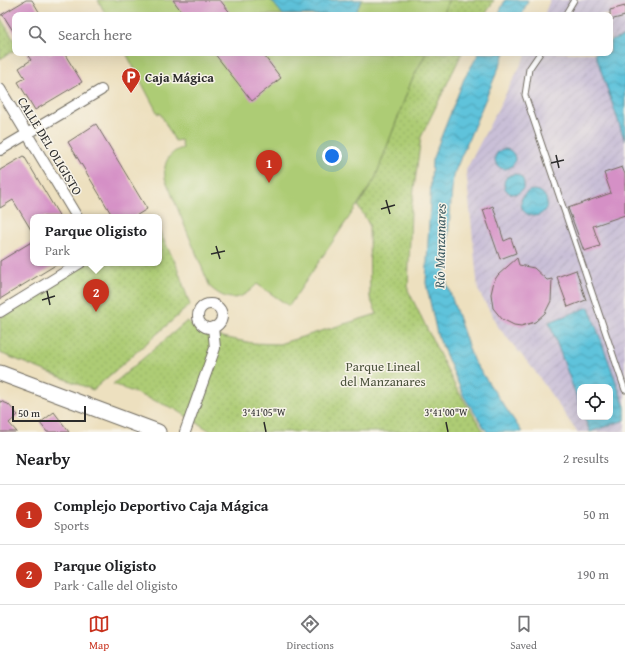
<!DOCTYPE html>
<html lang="en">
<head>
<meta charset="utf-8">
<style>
  body { margin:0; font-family:"Gentium Book Plus",serif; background:#f2f2f2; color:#202124 }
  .controls { position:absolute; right:12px; bottom:12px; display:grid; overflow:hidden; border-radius:8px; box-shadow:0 4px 16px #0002 }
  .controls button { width:36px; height:36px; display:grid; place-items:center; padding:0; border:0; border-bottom:1px solid #e0e0e0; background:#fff; color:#202124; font:20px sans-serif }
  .scale { position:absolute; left:12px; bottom:10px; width:74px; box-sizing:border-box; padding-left:4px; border:2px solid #2b2b2b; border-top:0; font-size:11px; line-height:14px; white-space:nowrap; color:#2b2b2b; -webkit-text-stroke:3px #f7f3e8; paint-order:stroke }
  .you { position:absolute; left:332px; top:156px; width:14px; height:14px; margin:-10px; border:3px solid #fff; border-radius:50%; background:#1a73e8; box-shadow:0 0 0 6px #1a73e833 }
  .badge { display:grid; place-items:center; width:26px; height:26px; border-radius:50%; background:#c8321e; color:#fff; font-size:13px; font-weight:700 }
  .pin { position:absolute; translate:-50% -33px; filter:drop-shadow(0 1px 2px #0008) }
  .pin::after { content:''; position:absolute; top:21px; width:14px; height:12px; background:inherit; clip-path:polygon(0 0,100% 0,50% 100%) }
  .popup { position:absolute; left:30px; top:214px; width:132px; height:52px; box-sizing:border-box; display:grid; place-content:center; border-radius:8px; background:#fff; filter:drop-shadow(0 1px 3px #0005); font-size:13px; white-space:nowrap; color:#757577 }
  .popup b { font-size:15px; color:#202124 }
  .popup::after { content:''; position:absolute; left:50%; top:100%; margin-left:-8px; border:8px solid transparent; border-top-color:#fff }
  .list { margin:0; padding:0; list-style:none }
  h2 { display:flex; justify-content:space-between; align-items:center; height:52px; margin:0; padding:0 16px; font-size:17px }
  h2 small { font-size:13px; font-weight:400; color:#757577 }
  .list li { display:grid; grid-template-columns:26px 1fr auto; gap:12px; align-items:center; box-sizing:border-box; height:60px; padding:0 16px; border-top:1px solid #e0e0e0 }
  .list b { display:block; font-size:15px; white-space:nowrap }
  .list p { margin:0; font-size:13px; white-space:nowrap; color:#757577 }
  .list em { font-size:13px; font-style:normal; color:#757577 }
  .icon { flex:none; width:22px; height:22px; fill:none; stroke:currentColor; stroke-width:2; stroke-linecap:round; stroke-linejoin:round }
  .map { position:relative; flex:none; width:625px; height:432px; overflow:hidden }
  .search { position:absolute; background:#fff; box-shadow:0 4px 16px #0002; left:12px; right:12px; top:12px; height:44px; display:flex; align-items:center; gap:10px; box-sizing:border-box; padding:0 14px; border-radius:8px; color:#757577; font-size:15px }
  .sheet { height:172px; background:#fff }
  nav { display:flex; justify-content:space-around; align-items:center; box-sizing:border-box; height:56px; border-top:1px solid #e0e0e0; background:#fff; font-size:11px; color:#757577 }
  nav a { display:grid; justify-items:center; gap:2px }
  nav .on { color:#c8321e }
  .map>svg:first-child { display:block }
  .industrial { fill:url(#industrial-furrows); fill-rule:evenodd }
  .grass { fill:#adcc74; stroke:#6c7c50 }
  .park { fill:url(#park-dots); stroke:#6c7c50 }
  .water { fill:url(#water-waves); stroke:#447783 }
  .building { fill:#d590c6 }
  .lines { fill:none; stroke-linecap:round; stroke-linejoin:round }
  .service-casing { stroke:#6f6a5f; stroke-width:7 }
  .minor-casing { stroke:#6f6a5f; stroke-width:12 }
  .secondary-casing { stroke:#6f6a5f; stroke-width:17 }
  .service { stroke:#fff; stroke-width:5 }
  .minor { stroke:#fff; stroke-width:10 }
  .secondary { stroke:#fff; stroke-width:15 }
  .ticks { fill:none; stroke:#2b2b2b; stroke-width:1.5 }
  .labels { text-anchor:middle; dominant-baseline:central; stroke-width:3; stroke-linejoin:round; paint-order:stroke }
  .poi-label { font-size:13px; font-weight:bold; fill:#2b2b2b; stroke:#f7f3e8; text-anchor:start }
  .street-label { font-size:13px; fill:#2b2b2b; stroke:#f7f3e8 }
  .park-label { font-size:13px; fill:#4c533d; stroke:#f7f3e8 }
  .water-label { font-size:14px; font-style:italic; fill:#3a5960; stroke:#f7f3e8 }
  .ticks-label { font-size:10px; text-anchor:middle; fill:#2b2b2b; stroke:#f7f3e8; stroke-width:3; stroke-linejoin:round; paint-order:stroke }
</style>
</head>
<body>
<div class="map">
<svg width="625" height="432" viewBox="0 0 625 432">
  <defs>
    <pattern id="industrial-furrows" width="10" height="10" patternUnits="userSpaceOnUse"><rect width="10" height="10" fill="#c9bfd7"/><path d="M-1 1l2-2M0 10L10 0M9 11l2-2" fill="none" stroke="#ada4b9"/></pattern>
    <pattern id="park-dots" width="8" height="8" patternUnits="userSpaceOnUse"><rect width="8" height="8" fill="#adcc74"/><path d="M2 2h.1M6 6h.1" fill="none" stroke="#95af65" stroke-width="1.8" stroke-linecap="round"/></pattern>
    <pattern id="water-waves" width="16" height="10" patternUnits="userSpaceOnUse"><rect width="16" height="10" fill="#5ec3db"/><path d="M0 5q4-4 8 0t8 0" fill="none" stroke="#4e9fb2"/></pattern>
  </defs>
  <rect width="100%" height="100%" fill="#f7f3e8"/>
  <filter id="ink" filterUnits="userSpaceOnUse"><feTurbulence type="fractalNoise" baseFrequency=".025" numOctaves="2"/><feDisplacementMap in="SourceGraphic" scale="8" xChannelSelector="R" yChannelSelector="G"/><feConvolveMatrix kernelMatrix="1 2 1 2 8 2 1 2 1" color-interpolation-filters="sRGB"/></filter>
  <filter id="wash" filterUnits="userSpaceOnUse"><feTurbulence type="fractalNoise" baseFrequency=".012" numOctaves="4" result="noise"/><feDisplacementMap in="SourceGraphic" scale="16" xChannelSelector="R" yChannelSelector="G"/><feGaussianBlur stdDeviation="0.9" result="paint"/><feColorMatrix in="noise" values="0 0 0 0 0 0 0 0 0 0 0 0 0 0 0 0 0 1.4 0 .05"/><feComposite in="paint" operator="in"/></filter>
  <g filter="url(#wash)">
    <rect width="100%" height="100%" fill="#ede0bf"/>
    <path class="industrial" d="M550 0H625V432H577L534 370 499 328 478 290 466 170 527 53H610V15H544ZM580 387H610V417H580Z"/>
    <g class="grass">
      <polygon points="98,0 448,0 444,15 106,15"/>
      <path d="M126 53H426L411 82 375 179 289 306 257 284C241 301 228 303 210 287L165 178C163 164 168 152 183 148L181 140 175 141 160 113 158 114Z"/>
    </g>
    <g class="park">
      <polygon points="448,0 494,0 485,15 444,15"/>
      <polygon points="0,17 15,42 15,50 0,59"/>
      <polygon points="426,53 462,53 421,137 411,211 408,290 455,386 484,432 212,432 175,409 113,384 187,321 203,333 252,343 279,344 377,314 370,298 369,224 358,206 375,179 411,82"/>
      <polygon points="159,231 176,264 190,305 93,390 0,353 0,318 87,263 159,263"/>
    </g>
    <g class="water">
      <polygon points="271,0 362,0 354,15 283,15"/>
      <polygon points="505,0 528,0 522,15 498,15"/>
      <polygon points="625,36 625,141 595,53 610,53 610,41"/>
      <polygon points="479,53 505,53 453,176 445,278 473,360 522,432 487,432 464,397 437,334 426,283 432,160 464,79"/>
      <circle cx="505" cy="159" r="10"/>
      <circle cx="514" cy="184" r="10"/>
      <circle cx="534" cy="203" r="13"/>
      <polygon points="589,307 625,407 625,420 590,432 584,417 610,417 610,387 580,387 580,406 549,322"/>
    </g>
    <g id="blocks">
      <g class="building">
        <polygon points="26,0 32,0 41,15 15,15 15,34 3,15 1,15"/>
        <polygon points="173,0 220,0 232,15 184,15"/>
        <polygon points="625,6 625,16 610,20 610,10"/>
        <polygon points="26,53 64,53 82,82 35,110 18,82 25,78 19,68 31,60"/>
        <polygon points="214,53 262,53 281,78 252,101"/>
        <polygon points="96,124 147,209 134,217 113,217 68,142"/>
        <polygon points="24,156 60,217 33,217 33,233 13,200 0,208 0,170"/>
        <polygon points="622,167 625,174 625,215 593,226 600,246 584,251 568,208 611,193 604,173"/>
        <polygon points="493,206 504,241 511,238 516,253 500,259 483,210"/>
        <polygon points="33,241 33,263 59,263 0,299 0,261"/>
        <polygon points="517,258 519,265 534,268 547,280 552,279 551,301 545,313 535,322 521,326 514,325 502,319 493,308 491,294 494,281 498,275"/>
        <polygon points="576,270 586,300 568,307 557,277"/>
        <polygon points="0,401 8,404 18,415 9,423 17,432 0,432"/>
        <polygon points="54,412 69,432 47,432 40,423"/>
      </g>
    </g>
  </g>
  <g filter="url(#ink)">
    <use href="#blocks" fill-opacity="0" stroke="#6f6a5f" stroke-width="1"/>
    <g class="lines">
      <defs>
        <g id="service">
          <polyline points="565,15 574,0"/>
          <polyline points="540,53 529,69 525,95 625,390"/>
        </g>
        <g id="minor">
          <polyline points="0,89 77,217"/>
          <polyline points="0,150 101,90"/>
          <circle cx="210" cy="316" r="12"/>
          <polyline points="0,312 80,263"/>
          <polyline points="185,432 215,348 213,327"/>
        </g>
        <polyline id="secondary" points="0,373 158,432"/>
      </defs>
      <use href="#service" class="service-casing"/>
      <use href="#minor" class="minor-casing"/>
      <use href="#secondary" class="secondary-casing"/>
      <use href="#service" class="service"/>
      <use href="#minor" class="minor"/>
      <use href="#secondary" class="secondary"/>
    </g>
  </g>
  <path class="ticks" d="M556 155 559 168M551 163 564 160M386 200 390 214M381 209 395 205M216 246 220 259M211 254 225 251M47 291 50 305M42 300 55 296M264 422 266 432M446 422 448 432"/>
  <defs>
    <symbol id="parking-pin" viewBox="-11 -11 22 30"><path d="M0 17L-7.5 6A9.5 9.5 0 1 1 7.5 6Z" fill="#c8321e" stroke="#f7f3e8"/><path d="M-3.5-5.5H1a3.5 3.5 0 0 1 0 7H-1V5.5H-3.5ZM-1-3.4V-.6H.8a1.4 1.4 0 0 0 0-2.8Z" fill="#fff"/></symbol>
  </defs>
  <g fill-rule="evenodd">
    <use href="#parking-pin" x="120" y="66" width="22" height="30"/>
  </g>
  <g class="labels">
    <g class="poi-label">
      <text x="145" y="77">Caja Mágica</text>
    </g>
    <g class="street-label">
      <text transform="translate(50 146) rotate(59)">CALLE DEL OLIGISTO</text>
    </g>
    <g class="park-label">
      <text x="383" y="366">Parque Lineal<tspan x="383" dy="15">del Manzanares</tspan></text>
    </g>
    <g class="water-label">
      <text transform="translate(440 246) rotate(-89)">Río Manzanares</text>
    </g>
  </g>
  <g class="ticks-label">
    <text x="264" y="416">3°41'05"W</text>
    <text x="446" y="416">3°41'00"W</text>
  </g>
</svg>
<div class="controls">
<button><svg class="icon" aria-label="locate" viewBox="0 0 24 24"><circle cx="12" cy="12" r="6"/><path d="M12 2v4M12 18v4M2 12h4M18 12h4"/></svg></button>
</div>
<div class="scale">50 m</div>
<div class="you"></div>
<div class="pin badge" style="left:269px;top:183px">1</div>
<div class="pin badge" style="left:96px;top:312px">2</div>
<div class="popup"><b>Parque Oligisto</b>Park</div>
<div class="search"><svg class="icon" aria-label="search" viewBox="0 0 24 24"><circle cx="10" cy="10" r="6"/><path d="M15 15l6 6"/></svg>Search here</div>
</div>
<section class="sheet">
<h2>Nearby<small>2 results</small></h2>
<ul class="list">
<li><span class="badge">1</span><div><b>Complejo Deportivo Caja Mágica</b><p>Sports</p></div><em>50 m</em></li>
<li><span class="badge">2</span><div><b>Parque Oligisto</b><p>Park · Calle del Oligisto</p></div><em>190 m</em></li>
</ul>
</section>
<nav>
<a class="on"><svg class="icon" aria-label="map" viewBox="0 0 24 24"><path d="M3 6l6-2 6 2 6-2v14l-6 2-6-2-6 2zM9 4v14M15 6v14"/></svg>Map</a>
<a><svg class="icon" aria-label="directions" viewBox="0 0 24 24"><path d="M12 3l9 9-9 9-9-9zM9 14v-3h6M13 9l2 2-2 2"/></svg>Directions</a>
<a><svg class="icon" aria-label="saved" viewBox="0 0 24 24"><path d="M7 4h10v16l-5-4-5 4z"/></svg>Saved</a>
</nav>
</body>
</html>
